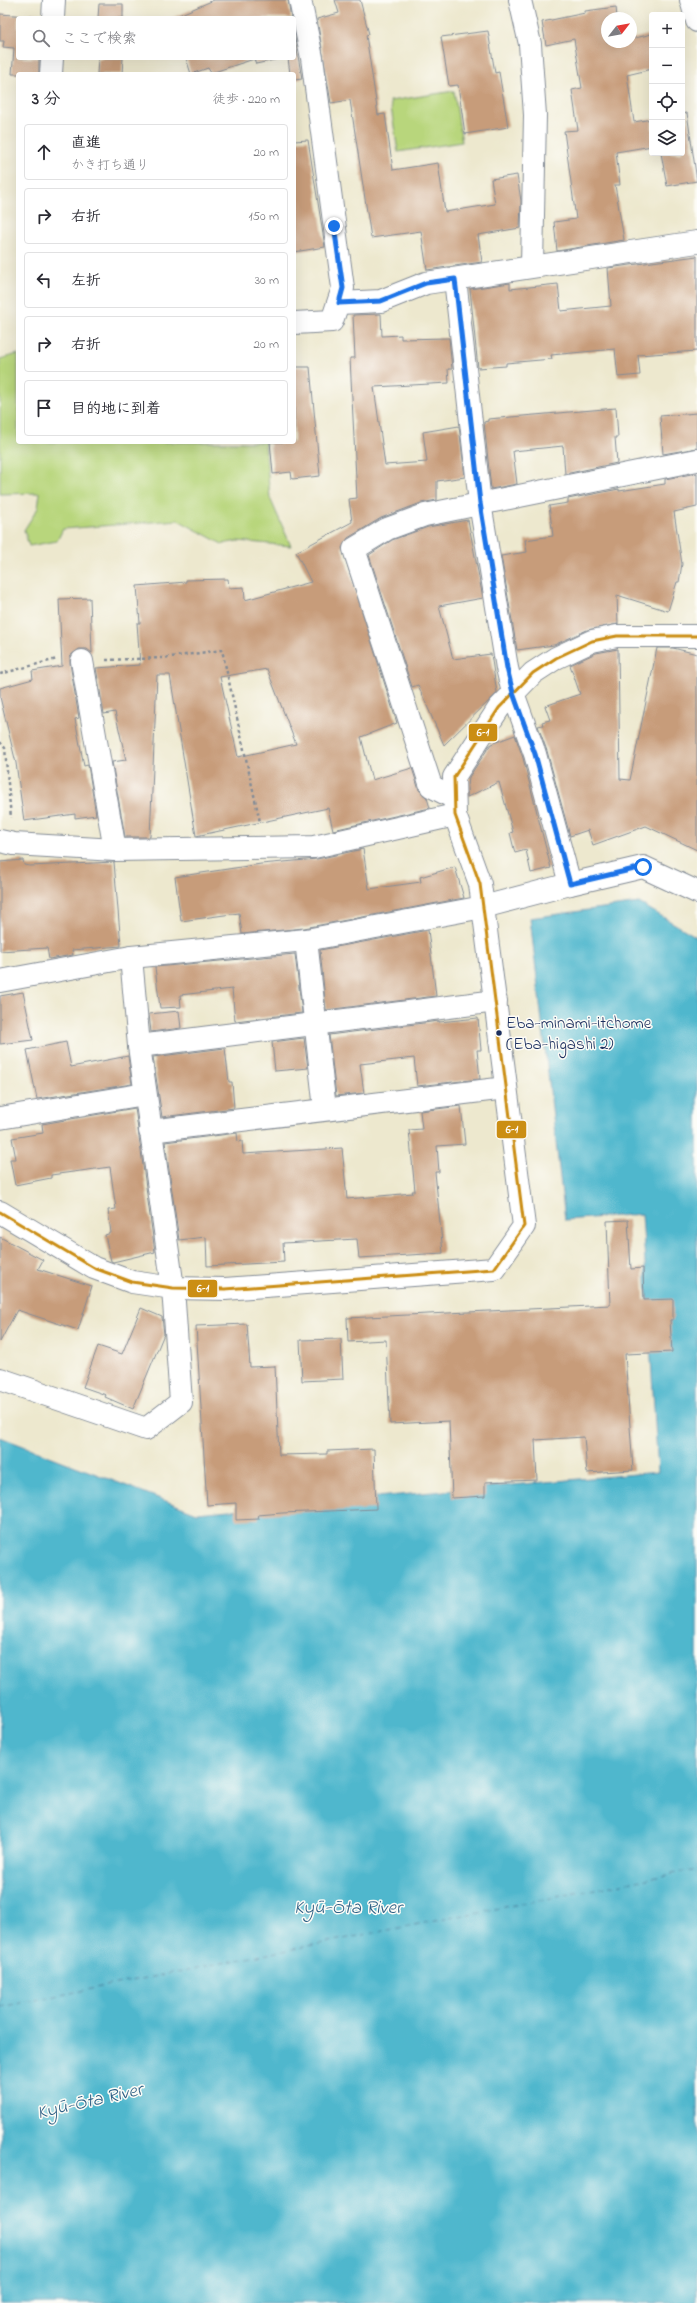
<!DOCTYPE html>
<html lang="ja">
<head>
<meta charset="utf-8">
<style>
  body { margin:0; font-family:"Indie Flower","Klee One",sans-serif; background:#f7f7f7; color:#2b2b33 }
  .controls { position:absolute; right:12px; top:12px; display:grid; overflow:hidden; border-radius:4px; box-shadow:0 4px 16px #0002 }
  .controls button { width:36px; height:36px; display:grid; place-items:center; padding:0; border:0; border-bottom:1px solid #e1e1e2; background:#fff; color:#2b2b33; font:20px sans-serif }
  .compass { position:absolute; left:601px; top:12px; width:36px; height:36px; border-radius:50%; background:#fff; box-shadow:0 4px 16px #0002; rotate:59deg }
  .stop { position:absolute; width:12px; height:12px; margin:-9px; border:3px solid #1a73e8; border-radius:50%; background:#fff }
  .stop.end { background:#1a73e8; border-color:#fff; box-shadow:0 1px 4px #0008 }
  .list { margin:0; padding:0; list-style:none }
  h2 { display:flex; justify-content:space-between; align-items:center; height:52px; margin:0; padding:0 16px; font-size:17px }
  h2 small { font-size:13px; font-weight:400; color:#7c7c81 }
  .list li { display:grid; grid-template-columns:26px 1fr auto; gap:12px; align-items:center; box-sizing:border-box; height:56px; margin:0 8px 8px; padding:0 8px; border:1px solid #e1e1e2; border-radius:4px }
  .list b { display:block; font-size:15px; white-space:nowrap }
  .list p { margin:0; font-size:13px; white-space:nowrap; color:#7c7c81 }
  .list em { font-size:13px; font-style:normal; color:#7c7c81 }
  .icon { flex:none; width:22px; height:22px; fill:none; stroke:currentColor; stroke-width:2; stroke-linecap:round; stroke-linejoin:round }
  .map { position:relative; flex:none; width:697px; height:2303px; overflow:hidden }
  .search { position:absolute; background:#fff; box-shadow:0 4px 16px #0002; left:16px; top:16px; width:280px; height:44px; display:flex; align-items:center; gap:10px; box-sizing:border-box; padding:0 14px; border-radius:4px; color:#7c7c81; font-size:15px }
  .panel { position:absolute; background:#fff; box-shadow:0 4px 16px #0002; left:16px; top:72px; width:280px; height:372px; border-radius:4px }
  .map>svg:first-child { display:block }
  .built { fill:#e9d9ba }
  .green { fill:#b8d67c; stroke:#6a826d }
  .water { fill:#4fb7cd; stroke:#357396 }
  .lines { fill:none; stroke-linecap:round; stroke-linejoin:round }
  .ferry { stroke:#2d5f85; stroke-width:1; stroke-dasharray:5 4; stroke-linecap:butt }
  .building { fill:#c79c7a; fill-rule:evenodd }
  .minor-casing { stroke:#848c96; stroke-width:24 }
  .path { stroke:#848c96; stroke-width:2.5; stroke-dasharray:3 3; stroke-linecap:butt }
  .minor { stroke:#fff; stroke-width:22 }
  .bus-1-casing { stroke:#fdfcf7; stroke-width:6 }
  .bus-1 { stroke:#cb8e13; stroke-width:3 }
  .route { stroke:#1a73e8; stroke-width:5 }
  .bus-dot { fill:#1b2f5e; stroke:#fdfcf7; stroke-width:1.5 }
  .labels { text-anchor:middle; dominant-baseline:central; stroke-width:3; stroke-linejoin:round; paint-order:stroke }
  .bus-label { font-size:17px; fill:#1b2f5e; stroke:#fdfcf7; text-anchor:start }
  .water-label { font-size:19px; font-style:italic; fill:#2d5f85; stroke:#fdfcf7 }
  .line-badge { stroke:#fdfcf7; stroke-width:1.5 }
  .badge-label { font-size:11px; text-anchor:middle; font-weight:bold; fill:#fff }
</style>
</head>
<body>
<div class="map">
<svg width="697" height="2303" viewBox="0 0 697 2303">
  <rect width="100%" height="100%" fill="#fdfcf7"/>
  <filter id="ink" filterUnits="userSpaceOnUse"><feTurbulence type="fractalNoise" baseFrequency=".025" numOctaves="2"/><feDisplacementMap in="SourceGraphic" scale="8" xChannelSelector="R" yChannelSelector="G"/><feConvolveMatrix kernelMatrix="1 2 1 2 8 2 1 2 1" color-interpolation-filters="sRGB"/></filter>
  <filter id="wash" filterUnits="userSpaceOnUse"><feTurbulence type="fractalNoise" baseFrequency=".012" numOctaves="4" result="noise"/><feDisplacementMap in="SourceGraphic" scale="16" xChannelSelector="R" yChannelSelector="G"/><feGaussianBlur stdDeviation="0.9" result="paint"/><feColorMatrix in="noise" values="0 0 0 0 0 0 0 0 0 0 0 0 0 0 0 0 0 1.4 0 .05"/><feComposite in="paint" operator="in"/></filter>
  <g filter="url(#wash)">
    <rect width="100%" height="100%" fill="#ede8ce"/>
    <polygon class="built" points="0,1228 47,1256 0,1349"/>
    <g class="green">
      <polygon points="454,91 462,142 398,152 390,101"/>
      <polygon points="18,354 18,442 265,442 270,498 291,546 238,541 222,544 178,520 63,529 57,541 29,546 24,530 38,508 40,493 0,494 0,359"/>
    </g>
    <polygon class="water" points="639,903 697,937 697,2303 0,2303 0,1437 197,1513 658,1472 642,1214 565,1220 530,918"/>
    <g class="lines">
      <polyline class="ferry" points="0,2007 697,1869"/>
    </g>
    <g id="blocks">
      <g class="building">
        <polygon points="214,0 288,0 291,18 172,18"/>
        <polygon points="335,0 360,0 369,34 366,35 378,115 385,114 393,170 438,163 445,212 495,204 491,179 517,175 521,201 520,228 478,235 482,262 427,270 421,231 371,238 350,100 331,103 317,19 339,13"/>
        <polygon points="99,4 123,4 123,18 98,18"/>
        <polygon points="616,7 617,18 607,18 607,42 631,42 631,39 652,34 652,69 627,75 634,122 652,119 652,146 616,152 620,185 615,185 624,240 557,251 554,222 576,219 564,131 578,130 572,90 582,88 574,39 546,45 542,22 585,13 585,11"/>
        <polygon points="0,14 41,17 18,18 18,58 39,58 39,74 12,74 14,48 3,47 4,41 0,41"/>
        <polygon points="488,31 495,73 499,72 508,127 465,134 458,85 449,86 441,37"/>
        <polygon points="294,33 302,79 294,80 294,74 290,74 288,58 294,58"/>
        <polygon points="98,58 123,58 122,74 97,74"/>
        <polygon points="186,58 283,58 256,64 254,59 211,73 208,68 191,74"/>
        <polygon points="687,113 697,181 667,186 661,153 682,153 682,114"/>
        <polygon points="308,140 325,247 294,252 294,141"/>
        <polygon points="697,256 697,351 638,355 640,375 618,377 615,349 551,355 552,359 506,363 506,366 478,368 470,289 510,283 510,289 558,284 561,311 611,306 608,268"/>
        <path d="M381 314 382 336 401 335V339L449 338 452 369H448L449 383 374 387 385 465 427 462 423 432 459 426 465 477 437 481V500L421 503 381 518 348 538 342 548 397 723 361 737 372 780 412 768 419 790 427 798 430 808 333 830 328 808 196 836 170 675H157L150 837H125L112 762 126 760 115 712 104 714 96 668 140 665 137 623H140L137 586 186 582V580L228 579 229 588 244 587 245 600 311 582 296 552 352 522 349 499 357 498 350 358H355L353 315ZM267 669 296 744 238 757 220 677Z"/>
        <polygon points="294,367 310,367 320,476 292,479 291,472 273,474 270,442 294,442"/>
        <polygon points="616,408 618,437 615,437 617,463 565,474 563,446 513,451 517,484 491,489 484,422 488,421 488,419"/>
        <polygon points="697,413 697,448 663,454 660,416"/>
        <polygon points="697,473 697,507 674,512 682,564 679,582 677,582 668,611 617,595 618,624 587,630 554,645 517,650 501,556 527,552 525,540 553,536 549,506 568,503 568,499 619,489 619,491 665,484 665,479"/>
        <polygon points="468,520 483,598 439,606 453,659 491,654 497,693 444,745 418,685 412,687 369,555 392,540 428,527"/>
        <polygon points="90,598 92,653 87,649 79,649 70,656 70,663 79,718 75,719 84,766 88,765 96,815 75,818 75,814 24,821 16,763 0,697 0,688 33,679 32,671 62,666 59,599"/>
        <polygon points="657,648 673,648 697,654 697,850 646,826 593,845 588,830 570,836 547,751 538,726 543,725 542,722 550,720 545,706 580,694 570,665 596,653 618,649 620,779 630,780"/>
        <polygon points="515,735 523,758 551,868 531,873 526,850 515,853 510,833 513,832 499,782 467,797 469,777 491,744"/>
        <polygon points="363,849 369,889 421,882 420,877 455,867 464,898 304,928 242,934 239,913 181,921 175,877 261,864 317,859"/>
        <polygon points="23,860 24,865 30,866 114,862 121,946 72,950 73,955 49,959 47,948 0,951 0,862"/>
        <polygon points="428,930 436,996 326,1010 320,950"/>
        <polygon points="295,954 302,1013 235,1021 232,989 180,995 181,1007 160,1008 155,967"/>
        <polygon points="23,992 33,1040 0,1044 0,996"/>
        <polygon points="179,1011 181,1028 151,1032 149,1014"/>
        <polygon points="478,1018 481,1050 477,1050 480,1079 417,1086 414,1058 360,1064 364,1093 336,1096 329,1035 439,1021 439,1022"/>
        <polygon points="304,1038 308,1068 275,1071 272,1042"/>
        <polygon points="66,1042 71,1067 128,1056 132,1084 37,1099 27,1050"/>
        <polygon points="225,1048 229,1082 232,1082 234,1108 162,1117 153,1057"/>
        <polygon points="461,1106 465,1144 437,1146 439,1172 435,1172 443,1253 359,1258 357,1239 283,1243 284,1262 207,1266 206,1237 179,1240 165,1142 237,1133 238,1142 242,1141 243,1154 342,1148 347,1199 413,1193 412,1191 415,1191 409,1130 422,1129 420,1111"/>
        <polygon points="135,1108 155,1252 113,1262 111,1261 105,1235 111,1233 108,1210 116,1209 110,1167 51,1175 51,1178 15,1185 10,1159 16,1159 12,1138 43,1133 42,1124"/>
        <polygon points="628,1220 631,1269 643,1268 644,1300 673,1299 673,1320 670,1320 672,1352 625,1354 633,1470 587,1473 584,1437 535,1440 537,1480 485,1482 485,1496 452,1498 449,1421 390,1424 386,1340 348,1342 347,1318 610,1305 607,1221"/>
        <polygon points="0,1237 43,1260 38,1269 92,1286 78,1330 17,1310 0,1342"/>
        <polygon points="141,1308 162,1317 164,1334 133,1409 105,1397 106,1395 83,1387 98,1346 122,1354"/>
        <polygon points="247,1324 250,1367 275,1366 279,1455 327,1454 327,1451 374,1449 376,1509 282,1513 258,1515 259,1519 236,1520 236,1503 207,1505 196,1326"/>
        <polygon points="341,1339 343,1379 302,1381 300,1340"/>
      </g>
    </g>
  </g>
  <g filter="url(#ink)">
    <use href="#blocks" fill-opacity="0" stroke="#848c96" stroke-width="1"/>
    <g class="lines">
      <defs>
        <g id="minor">
          <polyline points="520,0 530,44 535,115 532,266"/>
          <polyline points="691,0 697,21"/>
          <polyline points="53,18 54,0"/>
          <polyline points="51,74 52,58"/>
          <polyline points="455,279 480,503 507,668 513,693 535,754 570,884"/>
          <polyline points="339,303 381,301 426,283 697,242"/>
          <polyline points="294,323 332,321 343,288 312,58 300,0"/>
          <polyline points="82,661 115,850"/>
          <polyline points="454,798 431,786 354,549 387,529 425,515 697,460"/>
          <polyline points="0,841 14,844 115,850 314,847 455,815"/>
          <polyline points="306,940 325,1109"/>
          <polyline points="0,981 131,957 306,940 483,907 570,884 643,867 697,892"/>
          <polyline points="139,1046 496,1001"/>
          <polyline points="0,1118 145,1094"/>
          <polyline points="150,1131 506,1088"/>
          <polyline points="0,1212 94,1268 132,1282 173,1288 225,1289 494,1269 524,1226 483,907 480,884 455,815 454,777 499,708 533,673 556,658 592,641 617,636 697,636"/>
          <polyline points="0,1379 146,1429 181,1402 173,1288 139,1046 131,957"/>
        </g>
      </defs>
      <use href="#minor" class="minor-casing"/>
      <g class="path">
        <polyline points="106,660 163,658 222,650 260,822"/>
        <polyline points="0,674 57,659"/>
        <polyline points="0,742 5,748 11,818"/>
      </g>
      <use href="#minor" class="minor"/>
      <defs>
        <polyline id="bus-1" points="0,1212 94,1268 132,1282 173,1288 225,1289 494,1269 524,1226 480,884 455,815 454,777 499,708 533,673 556,658 592,641 617,636 697,636"/>
      </defs>
      <use href="#bus-1" class="bus-1-casing"/>
      <use href="#bus-1" class="bus-1"/>
    </g>
  </g>
  <g class="lines" filter="url(#ink)">
    <polyline class="route" points="334,226 343,288 339,303 381,301 426,283 455,279 480,503 507,668 513,693 535,754 570,884 643,867"/>
  </g>
  <circle class="bus-dot" cx="499" cy="1033" r="3.5"/>
  <g class="labels">
    <g class="bus-label">
      <text x="506" y="1023">Eba-minami-itchome<tspan x="506" dy="21">(Eba-higashi 2)</tspan></text>
    </g>
    <g class="water-label">
      <text x="348" y="1908">Kyū-Ōta River</text>
      <text transform="translate(90 2102) rotate(-13)">Kyū-Ōta River</text>
    </g>
  </g>
  <g class="line-badge">
    <rect x="468" y="723" width="30" height="19" rx="4" fill="#cb8e13"/>
    <rect x="496" y="1120" width="31" height="19" rx="4" fill="#cb8e13"/>
    <rect x="187" y="1279" width="31" height="19" rx="4" fill="#cb8e13"/>
  </g>
  <g class="badge-label">
    <text x="483" y="736">6-1</text>
    <text x="512" y="1133">6-1</text>
    <text x="203" y="1292">6-1</text>
  </g>
</svg>
<div class="controls">
<button>+</button>
<button>−</button>
<button><svg class="icon" aria-label="locate" viewBox="0 0 24 24"><circle cx="12" cy="12" r="6"/><path d="M12 2v4M12 18v4M2 12h4M18 12h4"/></svg></button>
<button><svg class="icon" aria-label="layers" viewBox="0 0 24 24"><path d="M12 4l9 5-9 5-9-5zM3 14l9 5 9-5"/></svg></button>
</div>
<svg class="compass" viewBox="-18 -18 36 36"><path d="M0-13l5 13h-10z" fill="#e53935"/><path d="M0 13l5-13h-10z" fill="#7c7c81"/></svg>
<div class="stop" style="left:643px;top:867px"></div>
<div class="stop end" style="left:334px;top:226px"></div>
<div class="search"><svg class="icon" aria-label="search" viewBox="0 0 24 24"><circle cx="10" cy="10" r="6"/><path d="M15 15l6 6"/></svg>ここで検索</div>
<section class="panel">
<h2>3 分<small>徒歩 · 220 m</small></h2>
<ul class="list">
<li><svg class="icon" aria-label="ahead" viewBox="0 0 24 24"><path d="M12 20V5M6 11l6-6 6 6"/></svg><div><b>直進</b><p>かき打ち通り</p></div><em>20 m</em></li>
<li><svg class="icon" aria-label="right" viewBox="0 0 24 24"><path d="M7 20v-9h11M14 6l5 5-5 5"/></svg><div><b>右折</b></div><em>150 m</em></li>
<li><svg class="icon" aria-label="left" viewBox="0 0 24 24"><path d="M17 20v-9H6M10 6l-5 5 5 5"/></svg><div><b>左折</b></div><em>30 m</em></li>
<li><svg class="icon" aria-label="right" viewBox="0 0 24 24"><path d="M7 20v-9h11M14 6l5 5-5 5"/></svg><div><b>右折</b></div><em>20 m</em></li>
<li><svg class="icon" aria-label="arrive" viewBox="0 0 24 24"><path d="M6 21V4h12l-3 4 3 4H6"/></svg><div><b>目的地に到着</b></div></li>
</ul>
</section>
</div>
</body>
</html>
